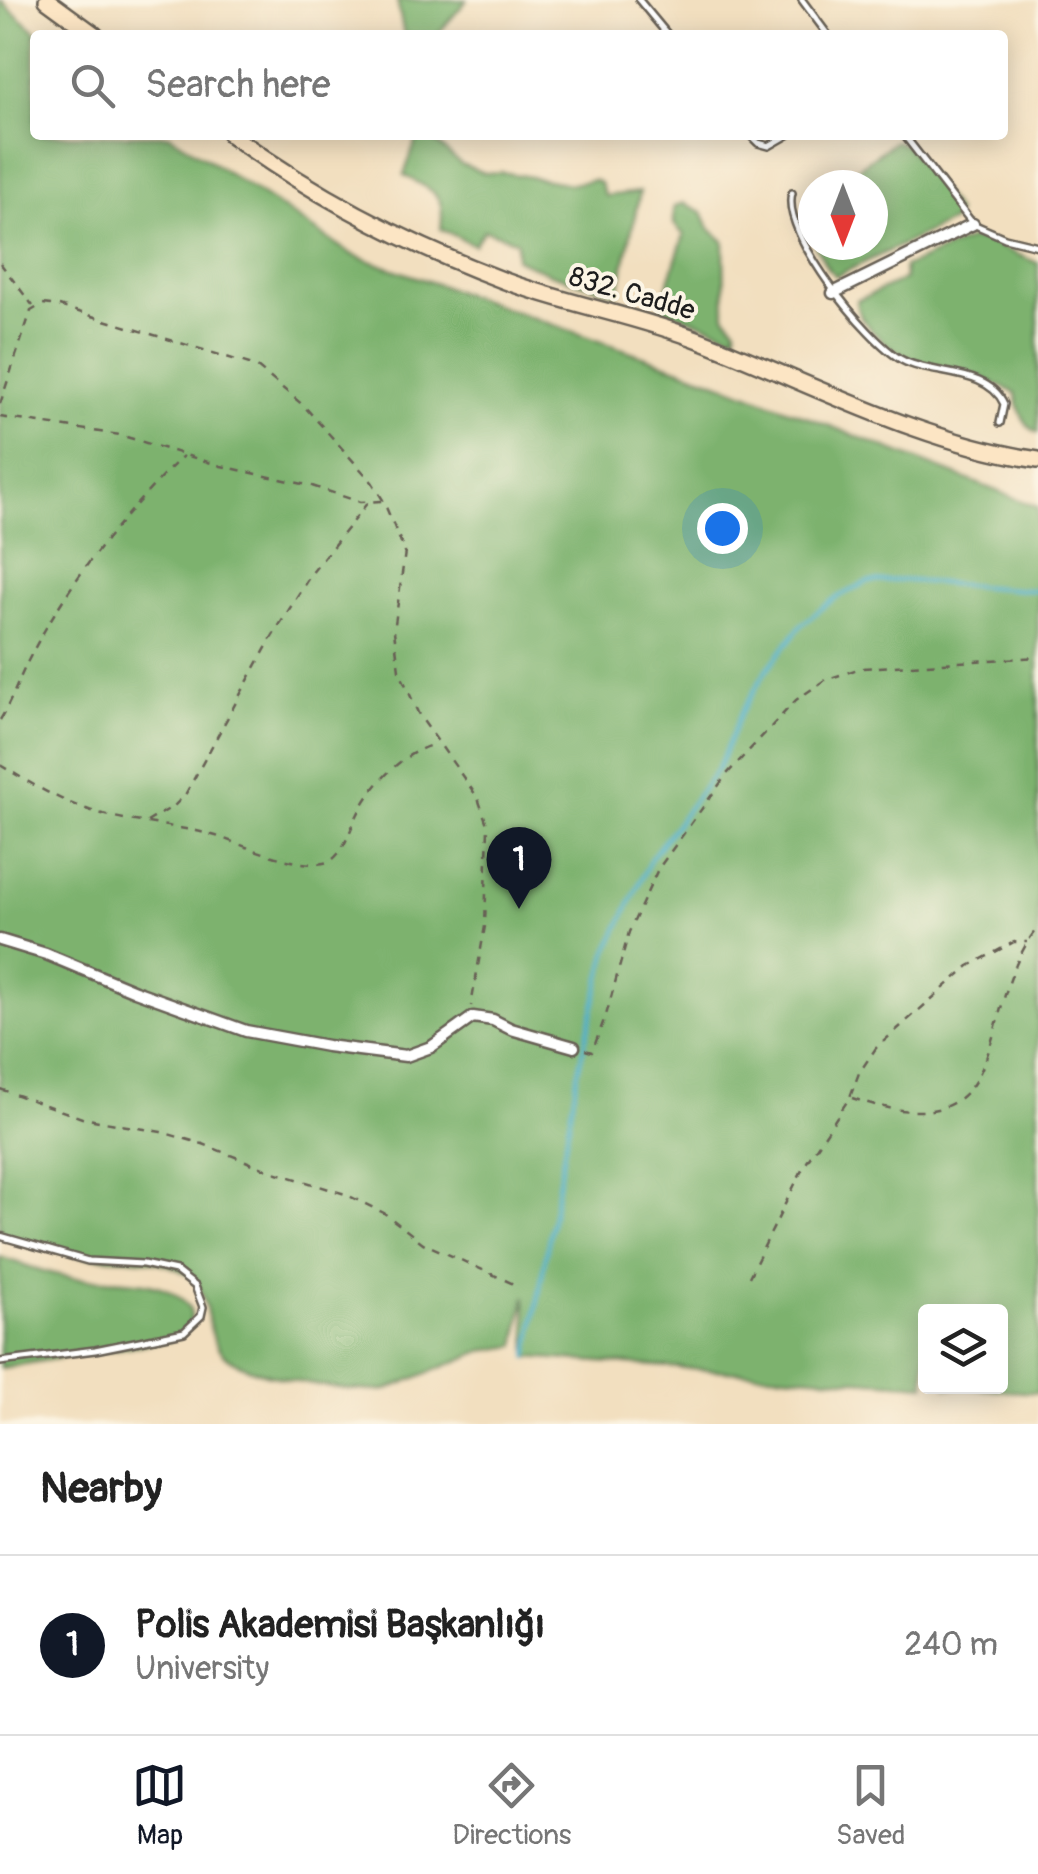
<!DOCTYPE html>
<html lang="en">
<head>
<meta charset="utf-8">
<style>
  body { margin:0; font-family:Pangolin,sans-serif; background:#f2f2f2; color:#222 }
  .controls { position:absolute; right:30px; bottom:30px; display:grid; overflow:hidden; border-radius:10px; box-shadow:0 5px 25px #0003 }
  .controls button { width:90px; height:90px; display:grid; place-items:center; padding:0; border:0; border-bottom:2px solid #e0e0e0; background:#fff; color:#222; font:50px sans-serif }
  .compass { position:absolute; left:798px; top:170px; width:90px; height:90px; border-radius:50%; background:#fff; box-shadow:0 5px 25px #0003; rotate:180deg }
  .you { position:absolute; left:722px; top:528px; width:35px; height:35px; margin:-25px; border:8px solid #fff; border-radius:50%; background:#1a73e8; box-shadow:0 0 0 15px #1a73e833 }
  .badge { display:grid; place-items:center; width:65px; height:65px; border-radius:50%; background:#111827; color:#fff; font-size:32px; font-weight:700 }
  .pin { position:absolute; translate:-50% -82px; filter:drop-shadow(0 2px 5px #0008) }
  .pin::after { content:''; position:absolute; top:52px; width:35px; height:30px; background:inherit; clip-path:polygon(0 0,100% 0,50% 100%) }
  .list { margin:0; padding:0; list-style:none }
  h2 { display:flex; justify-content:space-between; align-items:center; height:130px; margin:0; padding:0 40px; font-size:42px }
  h2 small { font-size:32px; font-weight:400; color:#767676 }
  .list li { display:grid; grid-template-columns:65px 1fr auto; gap:30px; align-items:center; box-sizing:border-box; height:180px; padding:0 40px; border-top:2px solid #e0e0e0 }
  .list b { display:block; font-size:38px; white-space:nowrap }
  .list p { margin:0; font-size:32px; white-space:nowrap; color:#767676 }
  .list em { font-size:32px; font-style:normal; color:#767676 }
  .icon { flex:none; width:55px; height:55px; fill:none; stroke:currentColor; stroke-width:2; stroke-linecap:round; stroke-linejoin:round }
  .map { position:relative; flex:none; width:1038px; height:1424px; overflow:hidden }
  .search { position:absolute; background:#fff; box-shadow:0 5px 25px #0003; left:30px; right:30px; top:30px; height:110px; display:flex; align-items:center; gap:25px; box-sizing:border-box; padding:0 35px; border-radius:10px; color:#767676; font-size:38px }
  .sheet { height:310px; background:#fff }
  nav { display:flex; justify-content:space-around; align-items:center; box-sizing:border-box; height:140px; border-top:2px solid #e0e0e0; background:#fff; font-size:28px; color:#767676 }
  nav a { display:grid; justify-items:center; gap:5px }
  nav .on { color:#111827 }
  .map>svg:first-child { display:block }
  .forest { fill:#7db26e; stroke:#4c6745; stroke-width:2.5 }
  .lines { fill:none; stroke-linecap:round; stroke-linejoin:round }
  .stream { stroke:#4bafca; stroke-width:4 }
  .lane-casing { stroke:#676055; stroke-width:10 }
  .street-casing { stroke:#676055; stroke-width:15 }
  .secondary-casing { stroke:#676055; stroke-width:20 }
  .path { stroke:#676055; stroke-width:2.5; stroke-dasharray:8 8; stroke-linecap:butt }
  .lane { stroke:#fff; stroke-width:5 }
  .street { stroke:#fff; stroke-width:10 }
  .secondary { stroke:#fce5c4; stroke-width:15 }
  .labels { text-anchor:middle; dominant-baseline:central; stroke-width:8; stroke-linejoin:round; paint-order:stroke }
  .street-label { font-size:28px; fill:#1c1c1c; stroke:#fcf5e5 }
</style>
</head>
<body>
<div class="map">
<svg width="1038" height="1424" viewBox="0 0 1038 1424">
  <rect width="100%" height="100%" fill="#fcf5e5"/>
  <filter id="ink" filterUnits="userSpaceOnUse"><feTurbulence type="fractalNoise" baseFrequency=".01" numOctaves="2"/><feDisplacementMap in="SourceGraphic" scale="20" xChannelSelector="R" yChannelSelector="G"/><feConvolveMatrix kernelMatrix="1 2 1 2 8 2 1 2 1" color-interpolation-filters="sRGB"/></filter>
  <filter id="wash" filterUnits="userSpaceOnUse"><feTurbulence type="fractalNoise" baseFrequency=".0048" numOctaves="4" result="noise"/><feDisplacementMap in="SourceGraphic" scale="40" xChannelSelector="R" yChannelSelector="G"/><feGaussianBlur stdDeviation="2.25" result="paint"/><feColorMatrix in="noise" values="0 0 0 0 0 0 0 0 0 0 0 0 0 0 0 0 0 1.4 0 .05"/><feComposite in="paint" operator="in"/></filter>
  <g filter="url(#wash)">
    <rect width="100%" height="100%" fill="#f2dfbf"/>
    <g class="forest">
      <path d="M0 0 40 35H35V135H170L353 255 715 381 1038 507V1393L945 1387 1000 1386V1312H926L925 1385 528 1357 525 1296 516 1346 482 1351 386 1390C354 1394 237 1377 219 1349 203 1326 212 1291 186 1274 155 1253 109 1261 74 1255 49 1250 24 1241 0 1234Z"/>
      <polygon points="397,0 467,0 437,35 404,35"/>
      <path d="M418 135 430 138 461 164 485 173 502 172 571 184 594 180 600 183 605 196 640 192 618 294 551 274 516 259 517 241 484 230 474 245 441 229C446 192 433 192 404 175Z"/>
      <polygon points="895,141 907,146 957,212 952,221 836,276 828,269 815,245 873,245 873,185 835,185"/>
      <polygon points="684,203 702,212 709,228 724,241 725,315 736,327 736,336 664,309 661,305 684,235 674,224 674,206"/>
      <path d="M970 239 986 241 1038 263V433C1023 425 1018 409 1016 393 1001 387 987 380 972 374 954 367 934 368 916 361 895 353 857 325 856 301L905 279 904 267Z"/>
      <path d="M0 1257C25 1265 51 1275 77 1278 113 1283 165 1274 189 1307 196 1323 185 1333 171 1340L0 1368Z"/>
    </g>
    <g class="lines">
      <polyline class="stream" points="528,1357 578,1071 607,953 651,858 718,768 741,713 766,671 802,624 834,599 867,582 901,580 1038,591"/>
    </g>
  </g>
  <g filter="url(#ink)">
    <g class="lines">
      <defs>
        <g id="lane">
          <polyline points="639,0 668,35"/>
          <polyline points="802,0 828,35"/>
          <polyline points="750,135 758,143 769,146 788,135"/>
          <polyline points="904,135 973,224 1005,238 1038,246"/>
          <path d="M792 193C780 232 867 341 902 360 931 376 988 368 1004 404L1000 423"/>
          <polyline points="0,1236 88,1261 143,1264 176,1271 195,1286 203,1307 201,1316 184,1332 95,1350 0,1362"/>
        </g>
        <g id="street">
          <polyline points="833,293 973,224"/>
          <polyline points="0,940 46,954 135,991 246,1031 327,1046 406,1056 431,1047 473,1017 493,1020 511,1029 574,1047"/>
        </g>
        <g id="secondary">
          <polyline points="47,0 95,35"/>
          <path d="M231 135C314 195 409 245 505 281 570 305 638 316 702 341 813 384 919 442 1038 460"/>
        </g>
      </defs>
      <use href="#lane" class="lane-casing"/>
      <use href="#street" class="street-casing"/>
      <use href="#secondary" class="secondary-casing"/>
      <g class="path">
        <polyline points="0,263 33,306"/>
        <polyline points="0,404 31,311 43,304 59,306 256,366 304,406 372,482 383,500 405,552 394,631 399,670 419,715 478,798 488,827 485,926 471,1006"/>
        <polyline points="0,417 120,435 221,466 312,486 360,502 382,501"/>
        <path d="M0 720C12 700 19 678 30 657 69 581 122 515 183 456"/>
        <path d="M0 765C29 782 57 800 89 810 130 824 175 824 216 836 241 844 312 876 333 859 344 850 349 833 355 820 369 788 401 752 436 744"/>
        <polyline points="147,822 174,806 185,795 272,637 311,574 368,502"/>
        <polyline points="585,1050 592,1052 607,1012 629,932 658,869 727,774 796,700 825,680 861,668 1038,657"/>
        <polyline points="0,1089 82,1118 161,1132 203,1144 268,1170 345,1194 384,1213 423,1243 516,1285"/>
        <path d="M852 1098C1021 1155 970 1013 1038 927"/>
        <polyline points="749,1277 803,1168 850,1097 859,1073 876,1048 969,966 1014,942 1027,942"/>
      </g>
      <use href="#lane" class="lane"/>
      <use href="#street" class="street"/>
      <use href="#secondary" class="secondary"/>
    </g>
  </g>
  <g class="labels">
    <g class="street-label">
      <text transform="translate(632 294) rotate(16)">832. Cadde</text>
    </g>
  </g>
</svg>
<div class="controls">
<button><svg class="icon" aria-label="layers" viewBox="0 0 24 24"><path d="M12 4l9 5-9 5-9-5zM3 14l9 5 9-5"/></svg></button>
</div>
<svg class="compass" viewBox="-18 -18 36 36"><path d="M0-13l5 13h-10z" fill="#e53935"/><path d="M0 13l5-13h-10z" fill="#767676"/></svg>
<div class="you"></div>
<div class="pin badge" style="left:519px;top:909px">1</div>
<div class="search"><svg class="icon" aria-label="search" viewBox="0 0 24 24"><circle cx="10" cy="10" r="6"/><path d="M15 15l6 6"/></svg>Search here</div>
</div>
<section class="sheet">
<h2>Nearby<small></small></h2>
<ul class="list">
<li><span class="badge">1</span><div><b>Polis Akademisi Başkanlığı</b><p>University</p></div><em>240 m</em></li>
</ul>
</section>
<nav>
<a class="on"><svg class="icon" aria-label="map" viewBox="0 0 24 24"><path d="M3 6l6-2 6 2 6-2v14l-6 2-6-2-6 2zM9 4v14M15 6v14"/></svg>Map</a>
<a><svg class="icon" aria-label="directions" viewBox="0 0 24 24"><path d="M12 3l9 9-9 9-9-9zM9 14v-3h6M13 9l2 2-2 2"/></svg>Directions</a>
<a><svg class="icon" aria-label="saved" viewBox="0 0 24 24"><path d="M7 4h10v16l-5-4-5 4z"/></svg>Saved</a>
</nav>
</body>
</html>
